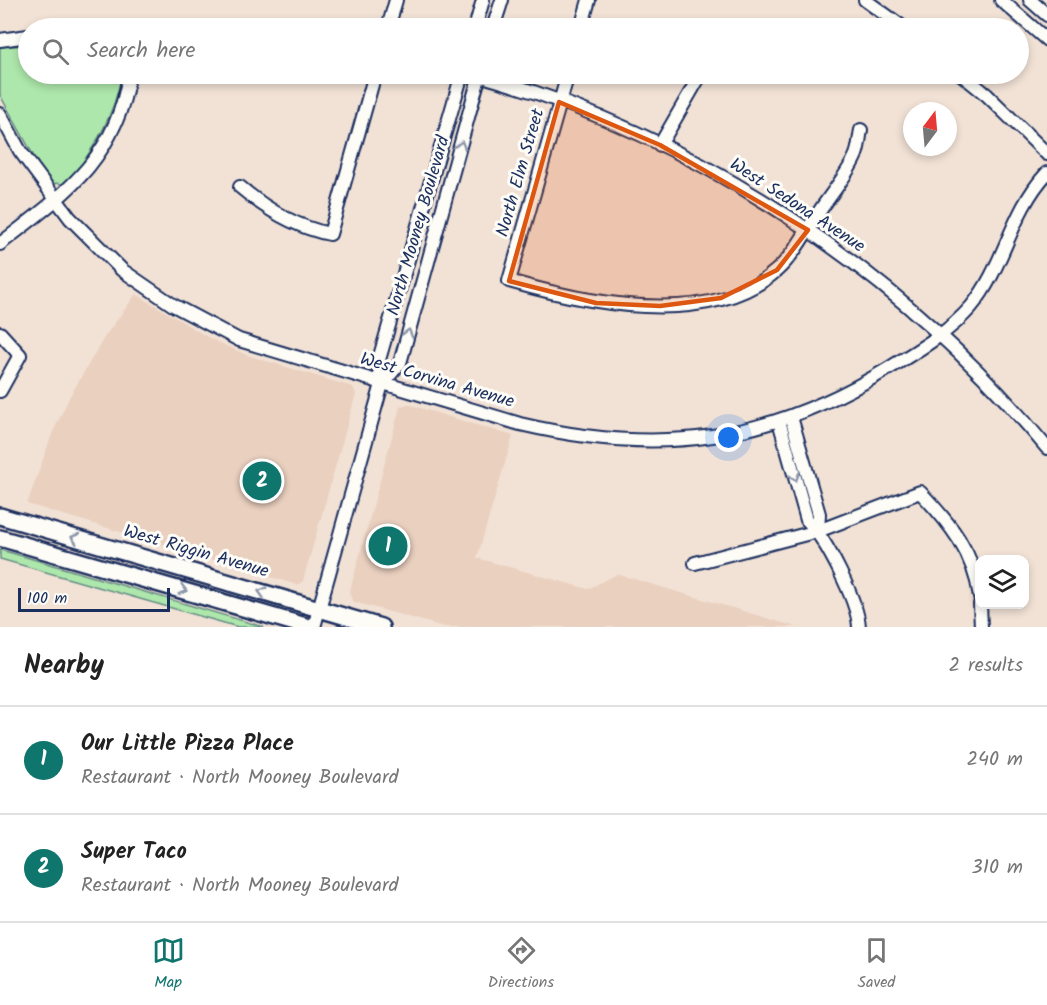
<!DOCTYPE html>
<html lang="en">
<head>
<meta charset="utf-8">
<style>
  body { margin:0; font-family:Kalam,sans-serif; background:#f2f2f2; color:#222 }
  .controls { position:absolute; right:18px; bottom:18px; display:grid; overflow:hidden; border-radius:12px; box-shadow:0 3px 9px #0003 }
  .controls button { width:54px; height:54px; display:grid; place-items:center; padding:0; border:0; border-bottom:2px solid #e0e0e0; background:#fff; color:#222; font:30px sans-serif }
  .compass { position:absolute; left:903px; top:102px; width:54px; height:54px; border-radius:50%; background:#fff; box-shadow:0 3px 9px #0003; rotate:16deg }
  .scale { position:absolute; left:18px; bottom:15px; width:152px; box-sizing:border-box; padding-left:6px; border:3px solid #1b2f5e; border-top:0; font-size:16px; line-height:21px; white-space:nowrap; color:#1b2f5e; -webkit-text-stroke:4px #fdfcf7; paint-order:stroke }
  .you { position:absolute; left:729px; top:438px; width:21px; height:21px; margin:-15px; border:4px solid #fff; border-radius:50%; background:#1a73e8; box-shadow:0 0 0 9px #1a73e833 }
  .badge { display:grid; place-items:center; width:39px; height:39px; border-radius:50%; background:#0f766e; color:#fff; font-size:20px; font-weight:700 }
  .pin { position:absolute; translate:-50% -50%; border:3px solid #fff; box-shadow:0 2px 6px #0006 }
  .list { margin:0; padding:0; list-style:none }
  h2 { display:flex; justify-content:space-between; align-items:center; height:78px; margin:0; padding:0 24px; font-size:26px }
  h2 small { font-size:20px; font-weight:400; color:#767676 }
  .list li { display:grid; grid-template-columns:39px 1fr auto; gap:18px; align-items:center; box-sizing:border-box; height:108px; padding:0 24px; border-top:2px solid #e0e0e0 }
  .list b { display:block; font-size:22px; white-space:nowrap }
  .list p { margin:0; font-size:20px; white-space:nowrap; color:#767676 }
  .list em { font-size:20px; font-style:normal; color:#767676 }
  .icon { flex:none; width:33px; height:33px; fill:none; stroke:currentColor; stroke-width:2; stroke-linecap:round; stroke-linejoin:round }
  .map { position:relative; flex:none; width:1047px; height:627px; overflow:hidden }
  .search { position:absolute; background:#fff; box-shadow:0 3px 9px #0003; left:18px; right:18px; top:18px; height:66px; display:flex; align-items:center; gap:15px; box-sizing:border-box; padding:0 21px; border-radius:33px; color:#767676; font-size:22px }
  .sheet { height:294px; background:#fff }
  nav { display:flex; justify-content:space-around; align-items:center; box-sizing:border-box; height:84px; border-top:2px solid #e0e0e0; background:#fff; font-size:16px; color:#767676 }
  nav a { display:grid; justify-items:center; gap:3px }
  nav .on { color:#0f766e }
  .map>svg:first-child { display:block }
  .built { fill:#ead0bf }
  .green { fill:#ade7ab; stroke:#648b84; stroke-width:1.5 }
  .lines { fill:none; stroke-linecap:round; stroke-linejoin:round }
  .minor-casing { stroke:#1b2f5e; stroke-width:16 }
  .major-casing { stroke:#1b2f5e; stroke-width:20 }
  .minor { stroke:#fdfcf7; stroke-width:12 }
  .major { stroke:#fdfcf7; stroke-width:15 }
  .oneway { stroke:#8c96aa }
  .marked { fill:#de5710; fill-opacity:0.2; stroke:#de5710; stroke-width:4.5; stroke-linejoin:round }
  .labels { text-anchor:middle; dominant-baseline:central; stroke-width:6; stroke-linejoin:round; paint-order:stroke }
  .street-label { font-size:18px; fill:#1b2f5e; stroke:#fdfcf7 }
</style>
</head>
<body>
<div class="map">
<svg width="1047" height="627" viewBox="0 0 1047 627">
  <rect width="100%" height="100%" fill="#f2e2d6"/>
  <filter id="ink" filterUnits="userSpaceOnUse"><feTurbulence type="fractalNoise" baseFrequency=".0167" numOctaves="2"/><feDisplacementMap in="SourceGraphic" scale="12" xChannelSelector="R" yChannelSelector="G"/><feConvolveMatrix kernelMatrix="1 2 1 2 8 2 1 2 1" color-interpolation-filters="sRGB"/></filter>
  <g filter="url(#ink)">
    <g class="built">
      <polygon points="136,294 211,339 247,355 353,387 356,394 303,581 297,585 27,504 52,434 70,396 105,336"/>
      <polygon points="407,404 513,436 477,558 588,589 617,574 797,627 444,627 354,602 349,594 400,407"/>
    </g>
    <g class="green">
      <path d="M28 45V74H122C113 119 97 142 72 179L64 184 53 183 46 178 0 95V47Z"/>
      <polygon points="0,550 12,553 264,627 238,627 0,559"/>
    </g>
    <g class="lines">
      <defs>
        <g id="minor">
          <polyline points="865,0 904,28"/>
          <polyline points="1001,0 1047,40"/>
          <polyline points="1030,0 1047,15"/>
          <polyline points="388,28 396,0"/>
          <polyline points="475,28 483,0"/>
          <polyline points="493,28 502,0"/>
          <polyline points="581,28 589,0"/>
          <polyline points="0,40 28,36"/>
          <path d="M475 74C697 135 902 272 1047 448"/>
          <path d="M568 74 509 281C585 303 710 330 777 270 794 255 805 233 817 215 829 196 846 177 855 157 859 150 859 139 861 130"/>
          <polyline points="961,74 987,95 1047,154"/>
          <path d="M0 114 20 151 70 218 122 270 173 305 239 340 520 424C660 457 769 442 891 367 920 349 948 333 971 307 1005 266 1010 213 1047 173"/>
          <polyline points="660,145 701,74"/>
          <path d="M240 187C267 210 295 227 330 234L375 74"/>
          <path d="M0 244C63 195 117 159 129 74"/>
          <polyline points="0,333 20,355 0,391"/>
          <polyline points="382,384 378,363 462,74"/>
          <polyline points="791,417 819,514 818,531"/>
          <path d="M779 421 807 520C825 538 858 601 859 627"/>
          <path d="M695 563 818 531 920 492C950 523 974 553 980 597"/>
          <polyline points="980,604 981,627"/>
          <polyline points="314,627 382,384 400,363 480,74"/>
        </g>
        <g id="major">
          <polyline points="0,516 381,627"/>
          <polyline points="0,538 309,627"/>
        </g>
      </defs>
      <use href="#minor" class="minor-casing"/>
      <use href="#major" class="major-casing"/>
      <use href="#minor" class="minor"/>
      <use href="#major" class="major"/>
    </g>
    <defs><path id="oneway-chevron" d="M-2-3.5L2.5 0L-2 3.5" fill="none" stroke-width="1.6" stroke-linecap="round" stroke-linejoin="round" transform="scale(1.5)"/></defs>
    <g class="oneway">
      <use href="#oneway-chevron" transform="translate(461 145) rotate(-74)"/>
      <use href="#oneway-chevron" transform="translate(408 333) rotate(-74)"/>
      <use href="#oneway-chevron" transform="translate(795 477) rotate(74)"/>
      <use href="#oneway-chevron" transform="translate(75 538) rotate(-164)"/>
      <use href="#oneway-chevron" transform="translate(183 590) rotate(16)"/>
      <use href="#oneway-chevron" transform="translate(262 592) rotate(-164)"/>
    </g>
  </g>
  <path class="marked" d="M559 102 660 145 808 230 777 270 721 298 660 306 596 303 509 281Z"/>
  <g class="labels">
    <g class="street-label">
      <text transform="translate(521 173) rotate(-74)">North Elm Street</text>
      <text transform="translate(797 206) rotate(33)">West Sedona Avenue</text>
      <text transform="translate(419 226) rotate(-74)">North Mooney Boulevard</text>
      <text transform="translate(437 381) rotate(16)">West Corvina Avenue</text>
      <text transform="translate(196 552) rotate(16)">West Riggin Avenue</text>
    </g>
  </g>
</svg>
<div class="controls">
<button><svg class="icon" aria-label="layers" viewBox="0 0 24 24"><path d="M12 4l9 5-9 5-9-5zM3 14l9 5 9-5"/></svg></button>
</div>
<svg class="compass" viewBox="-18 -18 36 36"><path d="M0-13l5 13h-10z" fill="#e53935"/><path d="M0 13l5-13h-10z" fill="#767676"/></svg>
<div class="scale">100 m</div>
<div class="you"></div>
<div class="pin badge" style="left:388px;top:546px">1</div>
<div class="pin badge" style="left:262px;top:481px">2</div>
<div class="search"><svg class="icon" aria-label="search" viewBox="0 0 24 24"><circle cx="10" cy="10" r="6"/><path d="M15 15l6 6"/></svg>Search here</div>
</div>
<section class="sheet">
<h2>Nearby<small>2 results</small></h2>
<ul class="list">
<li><span class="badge">1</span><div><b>Our Little Pizza Place</b><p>Restaurant · North Mooney Boulevard</p></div><em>240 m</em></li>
<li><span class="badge">2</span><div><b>Super Taco</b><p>Restaurant · North Mooney Boulevard</p></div><em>310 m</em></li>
</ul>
</section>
<nav>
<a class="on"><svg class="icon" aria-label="map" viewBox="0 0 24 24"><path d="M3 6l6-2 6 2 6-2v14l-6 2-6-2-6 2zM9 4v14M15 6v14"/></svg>Map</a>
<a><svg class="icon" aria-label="directions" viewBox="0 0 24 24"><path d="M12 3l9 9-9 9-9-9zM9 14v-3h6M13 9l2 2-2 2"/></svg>Directions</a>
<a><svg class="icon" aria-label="saved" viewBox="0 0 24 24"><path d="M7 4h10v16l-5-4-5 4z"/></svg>Saved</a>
</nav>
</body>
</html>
